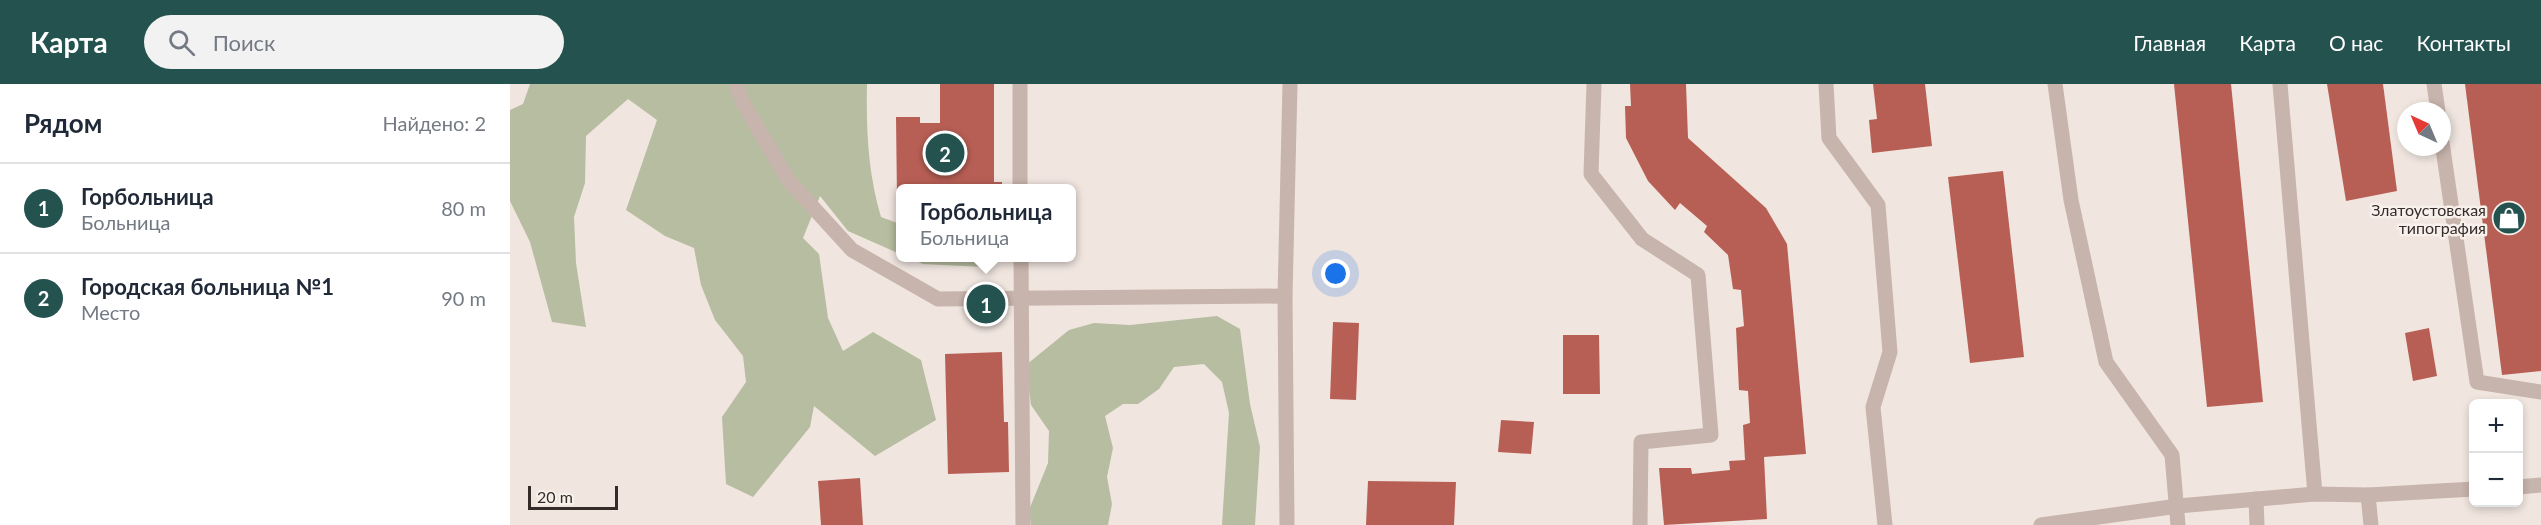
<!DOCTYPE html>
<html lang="ru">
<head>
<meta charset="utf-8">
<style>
  body { margin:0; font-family:Lato,sans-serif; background:#f2f2f3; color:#1f2937 }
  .controls { position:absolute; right:18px; bottom:18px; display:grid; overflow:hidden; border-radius:9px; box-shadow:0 3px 9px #0003 }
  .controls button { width:54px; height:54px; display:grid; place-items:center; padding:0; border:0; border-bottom:2px solid #e0e1e3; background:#fff; color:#1f2937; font:30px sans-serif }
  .compass { position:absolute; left:1887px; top:18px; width:54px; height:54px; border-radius:50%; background:#fff; box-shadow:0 3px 9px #0003; rotate:316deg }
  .scale { position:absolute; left:18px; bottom:15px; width:90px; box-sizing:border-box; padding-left:6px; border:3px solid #352c2a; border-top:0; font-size:16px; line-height:21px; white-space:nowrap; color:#352c2a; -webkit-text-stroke:4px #f8f0eb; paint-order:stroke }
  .you { position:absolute; left:826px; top:190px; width:21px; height:21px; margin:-15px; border:4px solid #fff; border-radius:50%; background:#1a73e8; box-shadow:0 0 0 9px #1a73e833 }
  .badge { display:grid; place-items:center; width:39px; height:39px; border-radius:50%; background:#24524f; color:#fff; font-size:20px; font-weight:700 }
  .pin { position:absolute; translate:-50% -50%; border:3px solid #fff; box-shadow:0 2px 6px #0006 }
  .popup { position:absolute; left:386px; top:100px; width:180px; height:78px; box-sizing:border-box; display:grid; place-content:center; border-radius:9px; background:#fff; filter:drop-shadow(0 2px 4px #0005); font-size:20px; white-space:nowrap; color:#747a83 }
  .popup b { font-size:22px; color:#1f2937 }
  .popup::after { content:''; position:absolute; left:50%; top:100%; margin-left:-12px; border:12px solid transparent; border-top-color:#fff }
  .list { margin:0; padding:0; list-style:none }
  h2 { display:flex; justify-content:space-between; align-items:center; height:78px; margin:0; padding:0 24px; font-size:26px }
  h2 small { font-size:20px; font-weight:400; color:#747a83 }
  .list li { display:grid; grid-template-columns:39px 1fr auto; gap:18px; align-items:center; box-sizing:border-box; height:90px; padding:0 24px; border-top:2px solid #e0e1e3 }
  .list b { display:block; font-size:22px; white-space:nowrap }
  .list p { margin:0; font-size:20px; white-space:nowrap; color:#747a83 }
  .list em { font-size:20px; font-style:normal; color:#747a83 }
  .icon { flex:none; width:33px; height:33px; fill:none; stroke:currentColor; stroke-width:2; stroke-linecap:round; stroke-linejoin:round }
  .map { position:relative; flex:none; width:2031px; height:441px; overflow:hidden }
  header { display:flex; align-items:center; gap:36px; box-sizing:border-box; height:84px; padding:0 30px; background:#24524f; color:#fff }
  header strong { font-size:28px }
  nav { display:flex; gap:33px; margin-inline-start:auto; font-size:21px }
  .search { width:420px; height:54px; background:#f2f2f3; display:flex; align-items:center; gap:15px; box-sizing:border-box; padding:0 21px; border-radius:33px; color:#747a83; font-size:22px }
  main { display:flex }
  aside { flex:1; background:#fff }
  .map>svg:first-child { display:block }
  .green { fill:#b7bda0 }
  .building { fill:#b85f55 }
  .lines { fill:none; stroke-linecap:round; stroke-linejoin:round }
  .service { stroke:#c7b4ac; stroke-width:15 }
  .minor { stroke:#c7b4ac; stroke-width:15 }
  .tertiary { stroke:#c7b4ac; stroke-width:15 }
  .labels { text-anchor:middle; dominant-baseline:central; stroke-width:5; stroke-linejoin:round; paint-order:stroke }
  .poi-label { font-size:16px; fill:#352c2a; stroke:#f8f0eb; text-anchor:end }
</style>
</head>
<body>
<header>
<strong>Карта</strong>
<div class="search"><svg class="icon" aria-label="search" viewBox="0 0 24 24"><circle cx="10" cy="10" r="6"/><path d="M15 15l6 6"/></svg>Поиск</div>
<nav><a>Главная</a><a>Карта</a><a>О нас</a><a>Контакты</a></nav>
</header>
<main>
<aside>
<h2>Рядом<small>Найдено: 2</small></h2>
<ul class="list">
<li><span class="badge">1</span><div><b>Горбольница</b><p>Больница</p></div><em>80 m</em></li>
<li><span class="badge">2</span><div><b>Городская больница №1</b><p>Место</p></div><em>90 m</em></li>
</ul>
</aside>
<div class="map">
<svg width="2031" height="441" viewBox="0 0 2031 441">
  <rect width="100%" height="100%" fill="#f0e5df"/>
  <g class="green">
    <path d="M20 0H357C356 46 358 89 371 133L390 140V170L338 147 310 112 293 154 309 170 318 234 333 267 363 248 411 276 426 336 365 372 304 322 300 343 243 413 216 400 212 333 236 298 233 272 205 236 191 201 184 164 155 152 116 126 147 36 118 15 76 52 75 99 64 133 66 179 76 243 42 238 20 158 0 117V26L13 20Z"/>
    <polygon points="399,174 469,174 474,183 413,180"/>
    <polygon points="707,232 730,245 740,320 750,363 745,441 712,441 719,329 712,298 694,280 664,283 649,305 628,320 613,320 595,332 603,364 597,393 602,420 598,441 521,441 519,426 538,379 539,347 521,321 516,281 559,246 584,239 620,241"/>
  </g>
  <g class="building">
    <polygon points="430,0 484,0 484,98 492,98 492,104 390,104 390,115 387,115 386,33 410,33 410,39 430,39"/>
    <polygon points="1120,0 1176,0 1178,54 1256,124 1277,160 1296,370 1254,373 1257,435 1154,441 1149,384 1181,384 1182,390 1220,386 1219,377 1235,376 1233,341 1240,339 1238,307 1229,306 1226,244 1234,242 1231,206 1223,205 1218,171 1194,148 1197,142 1170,119 1165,126 1138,97 1116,54 1115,22 1121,22"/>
    <polygon points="1363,0 1415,0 1422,62 1362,69 1359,36 1367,35"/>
    <polygon points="1664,0 1721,0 1753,318 1697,323"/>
    <polygon points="1817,0 1873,0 1887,107 1836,117"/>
    <polygon points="1955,0 2031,0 2031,287 1992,291"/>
    <polygon points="1493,87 1514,273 1460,279 1438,93"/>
    <polygon points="823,238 849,239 846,316 820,315"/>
    <polygon points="1919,244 1927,292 1903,297 1895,249"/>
    <polygon points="1053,251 1089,251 1090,310 1053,310"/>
    <polygon points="492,268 494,338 498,338 499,388 438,390 435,270"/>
    <polygon points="991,336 1024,338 1021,370 988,368"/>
    <polygon points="350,394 353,441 311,441 308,397"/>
    <polygon points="858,397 946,398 944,441 856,441"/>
  </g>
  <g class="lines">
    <g class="service">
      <polyline points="226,0 233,19 279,97 342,166 428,215 775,212"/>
      <polyline points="510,0 510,104"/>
      <polyline points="1084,0 1081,90 1132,155 1188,191 1201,351 1131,358 1130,441"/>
      <polyline points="1316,0 1319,54 1368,121 1380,268 1363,323 1375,441"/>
      <polyline points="1770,0 1805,410"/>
      <polyline points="1924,0 1928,27"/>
      <polyline points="1932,58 1967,298 2031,308"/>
      <polyline points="511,174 513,441"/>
      <polyline points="1858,411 1861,441"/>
      <polyline points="1746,415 1747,441"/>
    </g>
    <g class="minor">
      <polyline points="1545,0 1561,116 1596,278 1662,371 1668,441"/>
      <polyline points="777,441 775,212 780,0"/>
    </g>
    <g class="tertiary">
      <polyline points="2008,403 2031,401"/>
      <polyline points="1531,441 1668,422 1805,410 1858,411 1964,405"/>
    </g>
  </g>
  <defs>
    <symbol id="shop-disc" viewBox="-11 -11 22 22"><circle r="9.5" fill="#24524f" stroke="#f8f0eb"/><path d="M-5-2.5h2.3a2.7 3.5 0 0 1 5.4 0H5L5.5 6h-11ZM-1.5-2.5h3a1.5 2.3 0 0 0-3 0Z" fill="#fff"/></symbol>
  </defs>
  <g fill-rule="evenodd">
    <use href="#shop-disc" x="1980" y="115" width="38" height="38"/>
  </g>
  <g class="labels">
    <g class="poi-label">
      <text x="1976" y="125">Златоустовская<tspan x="1976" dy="18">типография</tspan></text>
    </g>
  </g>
</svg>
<div class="controls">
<button>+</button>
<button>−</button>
</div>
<svg class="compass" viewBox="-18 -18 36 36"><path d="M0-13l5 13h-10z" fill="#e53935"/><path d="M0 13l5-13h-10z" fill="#747a83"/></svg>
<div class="scale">20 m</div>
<div class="you"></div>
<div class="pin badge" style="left:476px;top:220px">1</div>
<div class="popup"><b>Горбольница</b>Больница</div>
<div class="pin badge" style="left:435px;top:69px">2</div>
</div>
</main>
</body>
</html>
